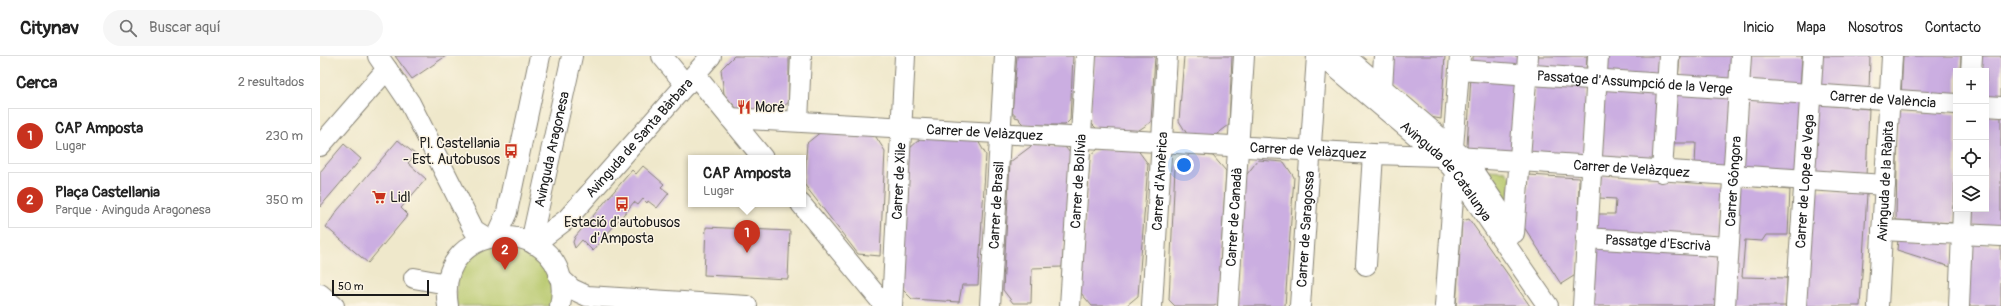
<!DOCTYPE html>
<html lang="es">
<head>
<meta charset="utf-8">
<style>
  body { margin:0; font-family:Pangolin,sans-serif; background:#f6f6f6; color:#222 }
  .controls { position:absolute; right:12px; top:12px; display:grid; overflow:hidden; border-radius:0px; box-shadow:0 4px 16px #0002 }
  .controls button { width:36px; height:36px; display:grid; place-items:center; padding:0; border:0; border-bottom:1px solid #e0e0e0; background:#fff; color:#222; font:20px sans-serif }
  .scale { position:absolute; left:12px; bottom:10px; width:97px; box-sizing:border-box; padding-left:4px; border:2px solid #1c1c1c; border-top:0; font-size:11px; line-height:14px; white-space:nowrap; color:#1c1c1c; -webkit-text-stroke:3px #fcf5e5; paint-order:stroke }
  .you { position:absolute; left:864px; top:109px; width:14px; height:14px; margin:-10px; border:3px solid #fff; border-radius:50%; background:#1a73e8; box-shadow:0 0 0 6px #1a73e833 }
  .badge { display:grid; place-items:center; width:26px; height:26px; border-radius:50%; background:#c8321e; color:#fff; font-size:13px; font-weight:700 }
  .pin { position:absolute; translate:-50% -33px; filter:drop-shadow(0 1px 2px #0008) }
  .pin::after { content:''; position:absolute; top:21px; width:14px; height:12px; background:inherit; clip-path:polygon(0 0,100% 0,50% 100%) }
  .popup { position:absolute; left:368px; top:99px; width:118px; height:52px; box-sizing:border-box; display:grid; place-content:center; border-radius:0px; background:#fff; filter:drop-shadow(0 1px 3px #0005); font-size:13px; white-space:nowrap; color:#767676 }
  .popup b { font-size:15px; color:#222 }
  .popup::after { content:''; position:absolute; left:50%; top:100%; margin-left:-8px; border:8px solid transparent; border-top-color:#fff }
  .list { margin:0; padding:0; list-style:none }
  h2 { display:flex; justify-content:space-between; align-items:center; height:52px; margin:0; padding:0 16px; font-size:17px }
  h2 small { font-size:13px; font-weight:400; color:#767676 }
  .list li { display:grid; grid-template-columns:26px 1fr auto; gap:12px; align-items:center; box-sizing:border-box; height:56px; margin:0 8px 8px; padding:0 8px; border:1px solid #e0e0e0; border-radius:0px }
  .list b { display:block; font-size:15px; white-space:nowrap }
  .list p { margin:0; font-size:13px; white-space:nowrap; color:#767676 }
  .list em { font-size:13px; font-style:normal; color:#767676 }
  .icon { flex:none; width:22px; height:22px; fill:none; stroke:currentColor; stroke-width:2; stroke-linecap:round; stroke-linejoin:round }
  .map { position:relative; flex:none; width:1681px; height:250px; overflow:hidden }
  header { display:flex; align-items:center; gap:24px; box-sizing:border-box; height:56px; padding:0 20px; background:#fff; border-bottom:1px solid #e0e0e0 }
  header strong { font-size:19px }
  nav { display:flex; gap:22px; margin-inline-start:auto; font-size:14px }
  .search { width:280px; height:36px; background:#f6f6f6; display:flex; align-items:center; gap:10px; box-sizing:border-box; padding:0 14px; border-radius:22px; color:#767676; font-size:15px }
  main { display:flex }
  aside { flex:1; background:#fff }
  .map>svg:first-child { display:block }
  .green { fill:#b6c76a; stroke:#697243 }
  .building { fill:#cbaee1 }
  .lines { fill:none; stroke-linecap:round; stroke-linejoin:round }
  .minor-casing { stroke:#868274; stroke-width:22 }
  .minor { stroke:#fff; stroke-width:20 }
  .labels { text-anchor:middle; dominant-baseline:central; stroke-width:3; stroke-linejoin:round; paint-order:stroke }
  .street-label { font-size:14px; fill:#1c1c1c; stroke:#fcf5e5 }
  .poi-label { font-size:14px; fill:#1c1c1c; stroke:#fcf5e5; text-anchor:start }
</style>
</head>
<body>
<header>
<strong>Citynav</strong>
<div class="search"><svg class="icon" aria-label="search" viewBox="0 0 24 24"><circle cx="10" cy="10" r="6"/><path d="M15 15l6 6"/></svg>Buscar aquí</div>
<nav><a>Inicio</a><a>Mapa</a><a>Nosotros</a><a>Contacto</a></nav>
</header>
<main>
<aside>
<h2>Cerca<small>2 resultados</small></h2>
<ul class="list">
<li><span class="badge">1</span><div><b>CAP Amposta</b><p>Lugar</p></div><em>230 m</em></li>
<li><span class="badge">2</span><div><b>Plaça Castellania</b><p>Parque · Avinguda Aragonesa</p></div><em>350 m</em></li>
</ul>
</aside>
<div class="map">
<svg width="1681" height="250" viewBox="0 0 1681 250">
  <rect width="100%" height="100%" fill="#fcf5e5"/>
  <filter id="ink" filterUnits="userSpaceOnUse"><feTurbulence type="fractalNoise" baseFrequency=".025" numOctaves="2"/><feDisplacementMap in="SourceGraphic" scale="8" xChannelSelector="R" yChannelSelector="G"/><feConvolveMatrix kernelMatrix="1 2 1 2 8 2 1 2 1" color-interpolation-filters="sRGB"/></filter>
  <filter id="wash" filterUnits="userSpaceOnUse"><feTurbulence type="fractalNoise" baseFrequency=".012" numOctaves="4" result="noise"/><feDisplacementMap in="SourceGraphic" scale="16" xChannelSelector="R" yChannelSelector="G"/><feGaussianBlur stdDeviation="0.9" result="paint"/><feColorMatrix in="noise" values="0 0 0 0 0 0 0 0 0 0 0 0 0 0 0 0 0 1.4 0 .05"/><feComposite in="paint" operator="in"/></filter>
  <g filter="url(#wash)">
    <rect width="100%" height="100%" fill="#efe8cb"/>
    <g class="green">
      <polygon points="1170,114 1185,115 1191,121 1189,142 1183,143 1166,120"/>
      <path d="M172 188 211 193 233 219 234 250H136C138 208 137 210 172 188Z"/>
    </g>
    <g id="blocks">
      <g class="building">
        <polygon points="75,0 126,0 92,23"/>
        <polygon points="414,0 469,0 469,46 454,58 418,54 404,38 401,13"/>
        <polygon points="697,0 753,0 750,64 745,69 704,69 700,65 699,62 695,61 695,58 692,58"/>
        <polygon points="774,0 835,0 831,66 816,76 777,73 770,66"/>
        <polygon points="864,0 912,0 909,69 893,81 867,78 859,65"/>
        <polygon points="1071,0 1125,0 1121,63 1110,61 1068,24"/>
        <polygon points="1153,0 1202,0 1201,14 1153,9"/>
        <polygon points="1217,0 1267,0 1266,17 1216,13"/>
        <polygon points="1286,0 1341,0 1340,23 1285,18"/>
        <polygon points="1360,0 1414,0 1414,27 1358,23"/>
        <polygon points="1427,0 1482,0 1480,33 1427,28"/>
        <polygon points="1496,0 1550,0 1549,37 1495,34"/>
        <polygon points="1583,0 1641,0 1640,15 1636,15 1636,43 1581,40"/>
        <polygon points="1658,0 1681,0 1681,44 1666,43 1666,15 1657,15"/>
        <polygon points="1151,19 1200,23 1195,97 1154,95 1147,91"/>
        <polygon points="1215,24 1267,29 1263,104 1210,98"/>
        <polygon points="1284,28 1340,32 1334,107 1281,104"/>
        <polygon points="1354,34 1413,37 1406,112 1375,109 1376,87 1352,87"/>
        <polygon points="1421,39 1480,42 1476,114 1417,113"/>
        <polygon points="1493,48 1549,53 1546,120 1489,117"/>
        <polygon points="1578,54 1636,58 1634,167 1576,164"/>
        <polygon points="1666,59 1681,61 1681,172 1650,170 1651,153 1666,153"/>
        <polygon points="502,75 554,78 565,95 560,200 538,198 484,128 487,87"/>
        <polygon points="601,82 657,83 666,99 658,229 642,229 639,246 592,243 579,230 587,95"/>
        <polygon points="78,84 96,99 88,107 106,123 81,152 88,159 48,207 6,171 17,155"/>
        <polygon points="24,88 41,103 0,151 0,116"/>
        <polygon points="714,88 745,91 751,98 742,211 712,212 711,247 693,247 683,234 690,106"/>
        <polygon points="778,93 817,93 828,108 818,240 806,250 772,250 760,236 770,100"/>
        <polygon points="870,98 893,100 906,115 898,248 894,250 855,250 849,244 855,111"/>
        <polygon points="938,104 964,106 974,121 965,250 918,250 924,122"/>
        <polygon points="323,110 344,128 341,131 349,137 337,152 328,145 327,147 323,143 318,149 314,146 273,195 262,184 255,192 253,186 255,181 312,114 316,118"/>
        <polygon points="1209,119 1259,122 1257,218 1241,228 1204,171"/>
        <polygon points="1281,120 1404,128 1401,183 1275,177 1275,158 1295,158 1296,143 1279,142"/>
        <polygon points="1417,129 1470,134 1468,179 1446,179 1442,185 1425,184 1422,221 1467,222 1466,250 1411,250"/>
        <polygon points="1491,134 1547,138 1540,250 1482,250"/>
        <polygon points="1149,163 1196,230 1210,250 1136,250 1142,165"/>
        <polygon points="386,171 470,175 468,223 384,219"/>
        <polygon points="1578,183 1632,186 1631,211 1577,194"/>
        <polygon points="1646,188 1681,189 1681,250 1643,250"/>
        <polygon points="1273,190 1399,198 1395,250 1271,250"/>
      </g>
    </g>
  </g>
  <g filter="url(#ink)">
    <use href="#blocks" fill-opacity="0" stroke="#868274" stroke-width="1"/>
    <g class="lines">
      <defs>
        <g id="minor">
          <polyline points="58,0 90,47 154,174 167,182"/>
          <polyline points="342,0 366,29"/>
          <path id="s1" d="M1002 0 1123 102 1135 115 1228 250"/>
          <polyline points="1025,0 1145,103 1192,173"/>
          <path id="s2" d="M1139 14 1636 48"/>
          <polyline points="1651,15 1652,0"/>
          <polyline points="375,19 443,102"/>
          <polyline points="1062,31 1064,0"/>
          <polyline points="1666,50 1681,51"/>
          <path id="s3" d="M410 62 1053 98 1121 100 1565 129"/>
          <polyline points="478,65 481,0"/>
          <polyline points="0,90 67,13"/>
          <polyline points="1133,92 1140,0"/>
          <polyline points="1342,116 1349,0"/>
          <polyline points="481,148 565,250"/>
          <polyline points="1562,174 1681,180"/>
          <polyline points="1194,177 1208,0"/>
          <polyline points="176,180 187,156 220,0"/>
          <path id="s4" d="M1266 182 1408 191"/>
          <path id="s5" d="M211 186 252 0"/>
          <path id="s6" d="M214 188 247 163 391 0"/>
          <polyline points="1046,209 1053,98"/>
          <polyline points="239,221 252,233 267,240 427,250"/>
          <polyline points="94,222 127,228"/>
          <polyline points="0,238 14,250"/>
          <path d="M128 250C112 156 259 159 240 250"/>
          <path id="s7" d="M572 250 585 0"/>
          <path id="s8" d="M670 250 685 0"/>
          <path id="s9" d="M750 250 766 0"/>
          <path id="s10" d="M832 250 847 0"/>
          <path id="s11" d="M908 250 924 0"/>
          <path id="s12" d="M980 250 997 0"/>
          <polyline points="1125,250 1135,115"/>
          <polyline points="1263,250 1278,0"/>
          <path id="s13" d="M1405 250 1421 0"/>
          <path id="s14" d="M1476 250 1493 0"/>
          <path id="s15" d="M1558 250 1572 0"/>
          <polyline points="1639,250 1643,153"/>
        </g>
      </defs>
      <use href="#minor" class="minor-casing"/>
      <use href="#minor" class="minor"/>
    </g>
  </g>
  <defs>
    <symbol id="restaurant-bare" viewBox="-9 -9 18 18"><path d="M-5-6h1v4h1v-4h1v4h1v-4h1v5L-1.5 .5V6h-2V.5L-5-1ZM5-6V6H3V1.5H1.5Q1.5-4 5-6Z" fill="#c8321e" stroke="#fcf5e5" stroke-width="2.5" paint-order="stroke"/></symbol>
    <symbol id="bus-bare" viewBox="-9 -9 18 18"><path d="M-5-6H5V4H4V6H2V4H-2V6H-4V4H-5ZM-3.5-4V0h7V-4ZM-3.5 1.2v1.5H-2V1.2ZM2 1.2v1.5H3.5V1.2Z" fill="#c8321e" stroke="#fcf5e5" stroke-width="2.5" paint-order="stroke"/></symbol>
    <symbol id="supermarket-bare" viewBox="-9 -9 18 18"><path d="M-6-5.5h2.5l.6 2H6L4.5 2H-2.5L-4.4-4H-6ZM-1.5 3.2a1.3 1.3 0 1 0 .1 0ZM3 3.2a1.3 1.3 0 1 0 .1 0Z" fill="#c8321e" stroke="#fcf5e5" stroke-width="2.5" paint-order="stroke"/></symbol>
  </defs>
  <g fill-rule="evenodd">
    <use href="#restaurant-bare" x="414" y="41" width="20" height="20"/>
    <use href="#bus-bare" x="181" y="85" width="20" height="20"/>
    <use href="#supermarket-bare" x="49" y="131" width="20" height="20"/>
    <use href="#bus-bare" x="292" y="138" width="20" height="20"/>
  </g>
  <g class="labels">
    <g class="street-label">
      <text stroke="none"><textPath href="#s2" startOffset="176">Passatge d'Assumpció de la Verge</textPath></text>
      <text stroke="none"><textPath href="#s2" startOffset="425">Carrer de València</textPath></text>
      <text stroke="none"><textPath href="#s3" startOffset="255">Carrer de Velàzquez</textPath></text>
      <text stroke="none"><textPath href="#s6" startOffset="150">Avinguda de Santa Bàrbara</textPath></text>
      <text stroke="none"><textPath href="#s5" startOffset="95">Avinguda Aragonesa</textPath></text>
      <text stroke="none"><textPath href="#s3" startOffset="579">Carrer de Velàzquez</textPath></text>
      <text stroke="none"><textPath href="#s3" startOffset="903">Carrer de Velàzquez</textPath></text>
      <text stroke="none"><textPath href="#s1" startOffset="170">Avinguda de Catalunya</textPath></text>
      <text stroke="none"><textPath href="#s7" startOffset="125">Carrer de Xile</textPath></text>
      <text stroke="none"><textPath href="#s9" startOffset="125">Carrer de Bolívia</textPath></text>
      <text stroke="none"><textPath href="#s10" startOffset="125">Carrer d'Amèrica</textPath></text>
      <text stroke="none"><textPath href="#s13" startOffset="125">Carrer Góngora</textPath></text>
      <text stroke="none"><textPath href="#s14" startOffset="125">Carrer de Lope de Vega</textPath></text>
      <text stroke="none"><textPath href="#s15" startOffset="125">Avinguda de la Ràpita</textPath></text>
      <text stroke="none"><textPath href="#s8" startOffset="101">Carrer de Brasil</textPath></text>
      <text stroke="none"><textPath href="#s11" startOffset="89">Carrer de Canadà</textPath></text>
      <text stroke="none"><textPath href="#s12" startOffset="77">Carrer de Saragossa</textPath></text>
      <text stroke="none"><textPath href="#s4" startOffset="72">Passatge d'Escrivà</textPath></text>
    </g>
    <g class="poi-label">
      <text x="435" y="51">Moré</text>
      <text x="180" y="87" text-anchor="end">Pl. Castellania<tspan x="180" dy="16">- Est. Autobusos</tspan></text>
      <text x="70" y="141">Lidl</text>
      <text x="302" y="166" text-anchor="middle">Estació d'autobusos<tspan x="302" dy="16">d'Amposta</tspan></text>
    </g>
  </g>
</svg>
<div class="controls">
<button>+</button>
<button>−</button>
<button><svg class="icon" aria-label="locate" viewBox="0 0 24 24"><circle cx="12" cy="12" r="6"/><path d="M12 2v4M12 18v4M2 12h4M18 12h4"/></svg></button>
<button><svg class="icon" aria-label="layers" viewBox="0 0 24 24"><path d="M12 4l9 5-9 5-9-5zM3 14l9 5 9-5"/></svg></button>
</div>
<div class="scale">50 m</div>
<div class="you"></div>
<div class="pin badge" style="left:427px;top:197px">1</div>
<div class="popup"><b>CAP Amposta</b>Lugar</div>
<div class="pin badge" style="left:185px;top:214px">2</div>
</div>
</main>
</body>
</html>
